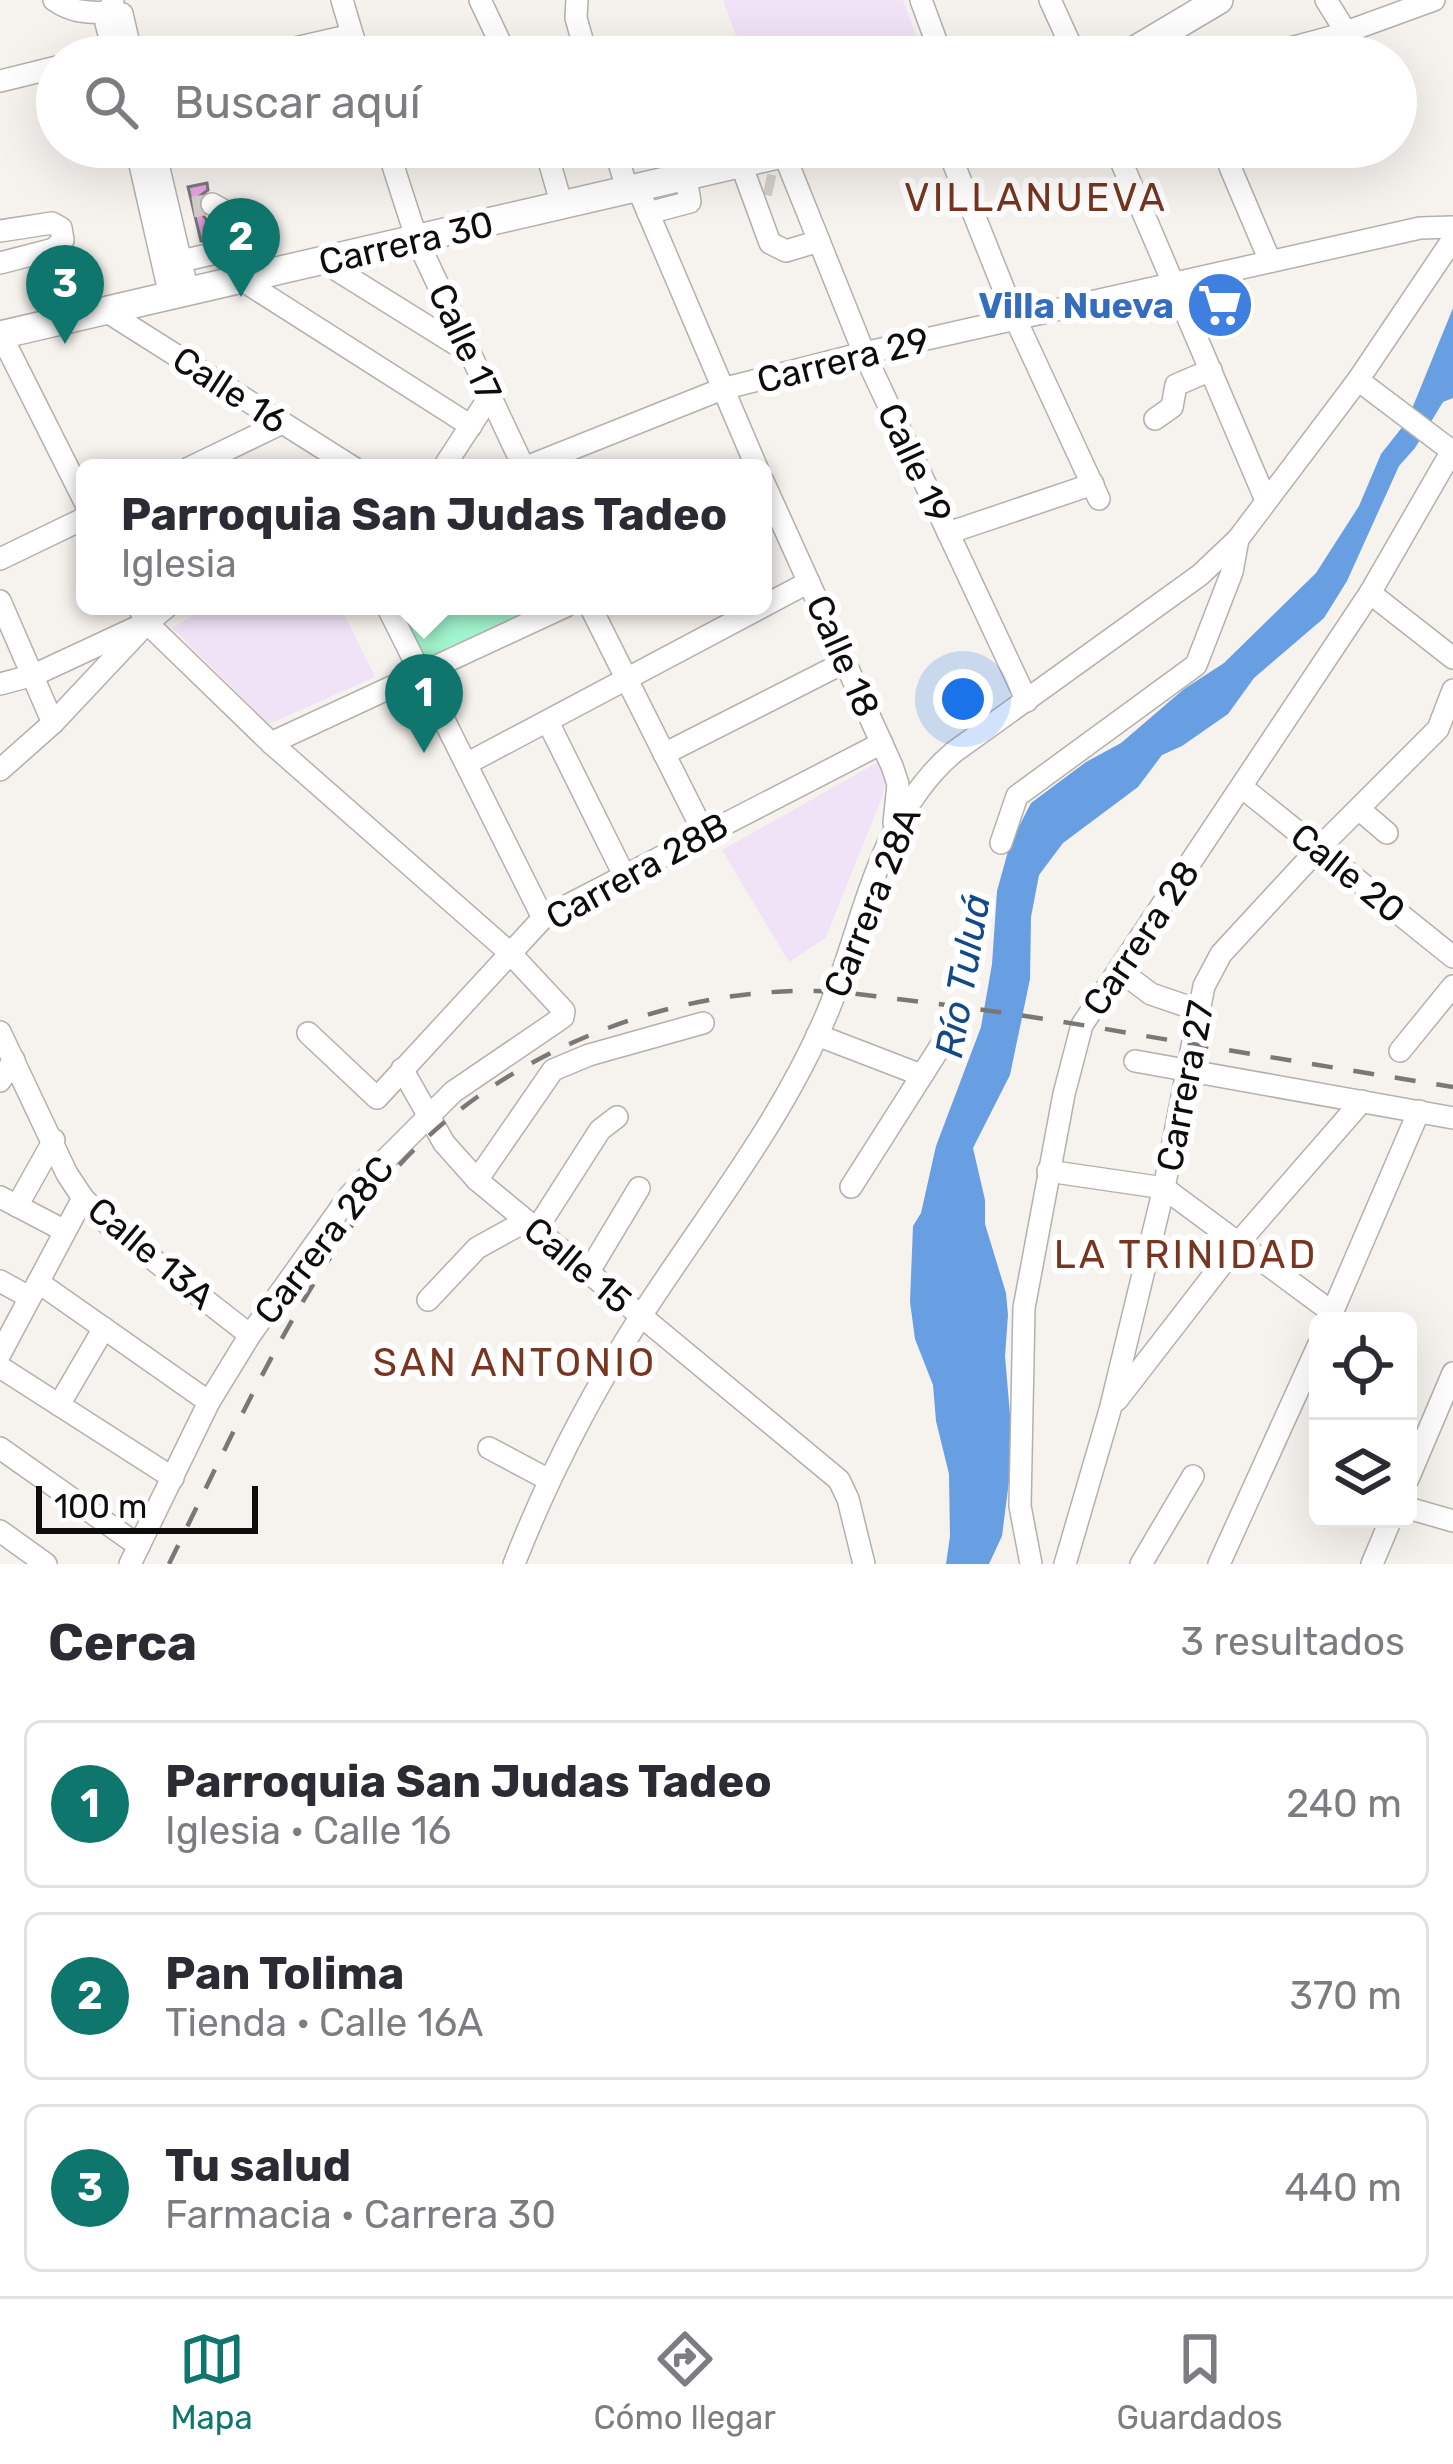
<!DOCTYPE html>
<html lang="es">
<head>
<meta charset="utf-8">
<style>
  body { margin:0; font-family:Rubik,sans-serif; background:#f7f7f7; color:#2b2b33 }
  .controls { position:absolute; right:36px; bottom:36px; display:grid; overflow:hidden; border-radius:18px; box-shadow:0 12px 48px #0002 }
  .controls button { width:108px; height:108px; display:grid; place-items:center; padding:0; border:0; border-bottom:3px solid #e1e1e2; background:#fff; color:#2b2b33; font:60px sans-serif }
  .scale { position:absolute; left:36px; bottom:30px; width:222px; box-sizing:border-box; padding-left:12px; border:6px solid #0f0d0c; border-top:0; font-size:33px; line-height:42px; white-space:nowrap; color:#0f0d0c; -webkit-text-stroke:9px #fff; paint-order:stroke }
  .you { position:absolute; left:963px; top:699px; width:42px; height:42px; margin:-30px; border:9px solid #fff; border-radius:50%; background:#1a73e8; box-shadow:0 0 0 18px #1a73e833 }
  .badge { display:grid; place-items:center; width:78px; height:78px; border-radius:50%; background:#0f766e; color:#fff; font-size:39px; font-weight:700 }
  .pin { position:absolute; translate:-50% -99px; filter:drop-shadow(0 3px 6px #0008) }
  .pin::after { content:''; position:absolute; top:63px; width:42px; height:36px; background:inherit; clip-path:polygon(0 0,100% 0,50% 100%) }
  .popup { position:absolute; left:76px; top:459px; width:696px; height:156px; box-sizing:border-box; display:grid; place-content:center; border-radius:18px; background:#fff; filter:drop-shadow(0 3px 9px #0005); font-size:39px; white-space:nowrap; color:#7c7c81 }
  .popup b { font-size:45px; color:#2b2b33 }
  .popup::after { content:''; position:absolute; left:50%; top:100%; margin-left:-24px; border:24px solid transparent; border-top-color:#fff }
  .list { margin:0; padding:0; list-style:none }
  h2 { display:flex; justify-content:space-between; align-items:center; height:156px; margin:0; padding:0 48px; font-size:51px }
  h2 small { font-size:39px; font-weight:400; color:#7c7c81 }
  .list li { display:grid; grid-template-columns:78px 1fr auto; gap:36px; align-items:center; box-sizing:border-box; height:168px; margin:0 24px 24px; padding:0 24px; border:3px solid #e1e1e2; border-radius:18px }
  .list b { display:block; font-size:45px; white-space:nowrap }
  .list p { margin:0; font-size:39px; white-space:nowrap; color:#7c7c81 }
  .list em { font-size:39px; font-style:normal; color:#7c7c81 }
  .icon { flex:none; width:66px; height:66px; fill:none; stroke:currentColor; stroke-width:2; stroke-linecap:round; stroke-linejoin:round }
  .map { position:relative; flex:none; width:1453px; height:1564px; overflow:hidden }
  .search { position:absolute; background:#fff; box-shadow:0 12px 48px #0002; left:36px; right:36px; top:36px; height:132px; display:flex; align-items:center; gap:30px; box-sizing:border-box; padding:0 42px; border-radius:66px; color:#7c7c81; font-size:45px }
  .sheet { height:732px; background:#fff }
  nav { display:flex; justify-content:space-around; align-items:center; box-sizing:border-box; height:168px; border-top:3px solid #e1e1e2; background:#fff; font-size:33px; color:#7c7c81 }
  nav a { display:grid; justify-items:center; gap:6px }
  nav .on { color:#0f766e }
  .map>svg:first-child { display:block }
  .education { fill:#f1e3f7 }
  .green { fill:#a2f5cf }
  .water { fill:#689fe2 }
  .building { fill:#e6a3e3; stroke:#7b777a; stroke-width:3 }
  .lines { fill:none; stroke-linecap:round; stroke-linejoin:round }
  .minor-tunnel { stroke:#d3d0cc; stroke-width:21; stroke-dasharray:21 10; stroke-linecap:butt }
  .minor-casing { stroke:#b4b0ad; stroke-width:24 }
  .major-casing { stroke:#b4b0ad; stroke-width:30 }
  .path { stroke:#9b9795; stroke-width:3; stroke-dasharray:9 9; stroke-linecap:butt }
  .minor { stroke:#fff; stroke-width:21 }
  .major { stroke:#fff; stroke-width:27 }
  .rail { stroke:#7a7775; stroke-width:4.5; stroke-dasharray:21 21; stroke-linecap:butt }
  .labels { text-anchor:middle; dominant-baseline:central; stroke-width:12; stroke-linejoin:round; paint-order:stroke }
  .street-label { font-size:36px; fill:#0f0d0c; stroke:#fff }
  .shop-label { font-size:36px; font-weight:bold; fill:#366cbe; stroke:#fff; text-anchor:end }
  .neighbourhood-label { font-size:39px; letter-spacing:3px; fill:#783520; stroke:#fff }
  .water-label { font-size:39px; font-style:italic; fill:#114a86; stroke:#fff }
</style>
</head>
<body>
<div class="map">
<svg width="1453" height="1564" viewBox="0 0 1453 1564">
  <rect width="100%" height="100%" fill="#f6f2ee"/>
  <g class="education">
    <polygon points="723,0 903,0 924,57 744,57"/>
    <polygon points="210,606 340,606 375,677 269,724 172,628"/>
    <polygon points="878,762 885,781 883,795 826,937 789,962 722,850"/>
  </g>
  <polygon class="green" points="397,606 546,606 428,664"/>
  <polygon class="water" points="1453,308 1453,398 1443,402 1415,448 1399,466 1347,581 1324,618 1254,678 1228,714 1182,746 1162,755 1138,787 1063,843 1039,875 1031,917 1030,979 1010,1075 973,1148 985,1200 985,1224 1006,1293 1008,1315 1005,1356 1013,1450 1002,1536 989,1564 946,1564 950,1536 949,1474 936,1421 933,1385 915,1339 910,1302 913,1226 921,1213 936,1146 981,1027 992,964 997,891 1010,844 1031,803 1086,762 1121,743 1184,689 1224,663 1316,573 1359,506 1381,454 1407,421"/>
  <polygon class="building" points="207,183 208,190 200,196 197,206 218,237 201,241 188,187"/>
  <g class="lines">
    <g class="minor-tunnel">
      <polyline points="765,184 774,186"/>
      <polyline points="193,207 212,204"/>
    </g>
    <defs>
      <g id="minor">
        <path d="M54 0C78 17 95 10 122 14"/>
        <polyline points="113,0 106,23 115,57"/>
        <polyline points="342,0 359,57"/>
        <polyline points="480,0 507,57"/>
        <polyline points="577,0 576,18 587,57"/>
        <polyline points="921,0 942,57"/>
        <polyline points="1050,0 1076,57"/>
        <polyline points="1326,0 1346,32"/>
        <polyline points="122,14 132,57"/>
        <polyline points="255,57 352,35"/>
        <polyline points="1257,57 1335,36 1434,0"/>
        <polyline points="0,81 57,67"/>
        <polyline points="136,147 170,296"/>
        <polyline points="154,147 188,292"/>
        <polyline points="387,147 417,240 524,468 722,389 864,353 1420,228 1453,227"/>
        <polyline points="545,147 562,206"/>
        <polyline points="614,147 628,191"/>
        <polyline points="642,147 649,154 676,147"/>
        <polyline points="947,147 1016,320 1099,499"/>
        <polyline points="1115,147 1265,498"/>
        <polyline points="784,154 864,353 1027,701"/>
        <polyline points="741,164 770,243 786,251 819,241"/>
        <polyline points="1230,167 1270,261"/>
        <polyline points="638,189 757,468"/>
        <polyline points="212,204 223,210 228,226"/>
        <polyline points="648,213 690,202 681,147"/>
        <polyline points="0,231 52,223 61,228 63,240 54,249 0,263"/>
        <polyline points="181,261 247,246 253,250 262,276"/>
        <polyline points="324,262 470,353"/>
        <polyline points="242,280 471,426"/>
        <polyline points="106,311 354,468"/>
        <polyline points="1,335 85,502"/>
        <polyline points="1358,380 1453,452"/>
        <polyline points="1155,419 1172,407 1176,385 1211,370"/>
        <polyline points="189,468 282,423"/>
        <polyline points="443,468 490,396"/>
        <polyline points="763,481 892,766 898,784 894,823"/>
        <polyline points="948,533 1093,484"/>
        <polyline points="0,559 85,518"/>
        <polyline points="1370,593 1453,658"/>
        <polyline points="0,601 53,723"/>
        <polyline points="387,606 543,918"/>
        <polyline points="590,606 704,833"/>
        <polyline points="0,684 34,675 135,628"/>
        <polyline points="548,722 623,873"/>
        <polyline points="271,743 566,606"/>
        <polyline points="664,754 845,662"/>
        <polyline points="468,763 809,582"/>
        <polyline points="0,770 53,723 147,623 168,606"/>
        <polyline points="1243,788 1453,957"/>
        <polyline points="1360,810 1387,833"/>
        <polyline points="1001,843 1017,796 1196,665 1232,572 1238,539"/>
        <polyline points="1119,970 1151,994 1198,1010"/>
        <polyline points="0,1032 67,1174 83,1198 109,1225 250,1335"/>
        <polyline points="308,1033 377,1098 543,918 882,743"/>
        <polyline points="817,1035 921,1075"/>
        <polyline points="1400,1051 1453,986"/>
        <polyline points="1135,1061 1453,1118"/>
        <polyline points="402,1069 444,1143 477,1180 839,1480 848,1499 864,1564"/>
        <polyline points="0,1081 14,1060"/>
        <polyline points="1048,1171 1164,1188 1333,1313"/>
        <polyline points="477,1180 553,1070 589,1055 703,1023"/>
        <polyline points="851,1187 947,1036"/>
        <polyline points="0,1197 65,1231"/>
        <polyline points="17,1206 54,1140"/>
        <polyline points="536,1230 600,1130 617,1117"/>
        <polyline points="588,1273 639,1188"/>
        <polyline points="0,1281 29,1297"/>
        <polyline points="38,1282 209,1402"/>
        <polyline points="428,1300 477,1248 526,1221"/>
        <polyline points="1329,1320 1419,1111"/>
        <polyline points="0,1354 83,1198"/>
        <polyline points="0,1367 173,1478"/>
        <polyline points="1117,1400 1240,1241 1362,1101"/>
        <polyline points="59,1405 104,1328"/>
        <polyline points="0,1448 139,1546"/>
        <polyline points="489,1448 549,1480"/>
        <polyline points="1408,1479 1453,1373"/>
        <polyline points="1408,1508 1453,1521"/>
        <polyline points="0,1531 46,1564"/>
        <polyline points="130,1564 209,1402 250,1335 350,1195 453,1092 563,1017 564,1011 509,952 271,743 147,623 138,606"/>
        <path d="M514 1564C548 1477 592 1392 643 1313 707 1214 783 1120 828 1011 864 923 878 816 954 752L1200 575 1238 539 1358 380 1453 239"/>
        <polyline points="1031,1564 1020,1506 1024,1308 1064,1094 1082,1025 1370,593 1453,449"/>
        <polyline points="1065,1564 1110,1410 1164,1188 1204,986 1221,954 1318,849 1438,729 1453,690"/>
        <polyline points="1141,1564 1193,1476"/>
        <polyline points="1219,1564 1318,1346"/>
        <polyline points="1372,1564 1391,1519"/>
      </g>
      <g id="major">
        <polyline points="1123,57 1219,0"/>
        <polyline points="0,335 812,147"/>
      </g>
    </defs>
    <use href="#minor" class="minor-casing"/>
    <use href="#major" class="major-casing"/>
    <polyline class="path" points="843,37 850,57"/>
    <use href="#minor" class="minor"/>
    <use href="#major" class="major"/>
    <path class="rail" d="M169 1564C230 1440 287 1310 371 1199 471 1066 652 988 816 991 846 991 876 997 906 1000 984 1009 1062 1021 1140 1035 1244 1053 1348 1070 1453 1087"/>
  </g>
  <defs>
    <symbol id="supermarket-disc" viewBox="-11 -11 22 22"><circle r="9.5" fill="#3f7fe0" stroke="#fff"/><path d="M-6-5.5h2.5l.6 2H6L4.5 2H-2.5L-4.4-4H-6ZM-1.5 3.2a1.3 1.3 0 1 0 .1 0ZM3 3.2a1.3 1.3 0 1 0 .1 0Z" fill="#fff"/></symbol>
  </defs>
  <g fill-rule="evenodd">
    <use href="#supermarket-disc" x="1182" y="267" width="76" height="76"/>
  </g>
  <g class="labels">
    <g class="street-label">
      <text transform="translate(406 243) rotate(-13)">Carrera 30</text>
      <text transform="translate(465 342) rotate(65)">Calle 17</text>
      <text transform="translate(843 360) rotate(-14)">Carrera 29</text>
      <text transform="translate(230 390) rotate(33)">Calle 16</text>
      <text transform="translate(915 463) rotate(65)">Calle 19</text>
      <text transform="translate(843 656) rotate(66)">Calle 18</text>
      <text transform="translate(637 871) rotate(-29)">Carrera 28B</text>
      <text transform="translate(1348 873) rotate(39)">Calle 20</text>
      <text transform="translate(872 902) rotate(-68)">Carrera 28A</text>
      <text transform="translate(1141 938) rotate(-56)">Carrera 28</text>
      <text transform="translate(1185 1086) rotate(-79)">Carrera 27</text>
      <text transform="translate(324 1240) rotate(-52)">Carrera 28C</text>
      <text transform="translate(151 1253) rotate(40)">Calle 13A</text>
      <text transform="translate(578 1265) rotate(40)">Calle 15</text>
    </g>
    <g class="shop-label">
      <text x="1174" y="305">Villa Nueva</text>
    </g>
    <g class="neighbourhood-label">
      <text x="1036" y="198">VILLANUEVA</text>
      <text x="1186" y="1255">LA TRINIDAD</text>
      <text x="515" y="1363">SAN ANTONIO</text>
    </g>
    <g class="water-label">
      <text transform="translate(963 976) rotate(-80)">Río Tuluá</text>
    </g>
  </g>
</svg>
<div class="controls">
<button><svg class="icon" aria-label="locate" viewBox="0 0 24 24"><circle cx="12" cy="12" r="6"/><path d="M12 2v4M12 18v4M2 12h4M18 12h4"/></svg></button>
<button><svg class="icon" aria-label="layers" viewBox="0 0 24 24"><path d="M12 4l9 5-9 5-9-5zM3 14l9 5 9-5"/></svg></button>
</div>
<div class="scale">100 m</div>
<div class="you"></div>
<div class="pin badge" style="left:424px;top:753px">1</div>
<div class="popup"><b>Parroquia San Judas Tadeo</b>Iglesia</div>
<div class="pin badge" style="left:241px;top:297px">2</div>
<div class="pin badge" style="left:65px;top:344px">3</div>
<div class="search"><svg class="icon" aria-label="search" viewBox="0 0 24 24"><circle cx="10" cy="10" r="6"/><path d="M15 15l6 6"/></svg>Buscar aquí</div>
</div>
<section class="sheet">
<h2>Cerca<small>3 resultados</small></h2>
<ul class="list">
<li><span class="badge">1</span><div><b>Parroquia San Judas Tadeo</b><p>Iglesia · Calle 16</p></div><em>240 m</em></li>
<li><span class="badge">2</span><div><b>Pan Tolima</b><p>Tienda · Calle 16A</p></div><em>370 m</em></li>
<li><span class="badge">3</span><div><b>Tu salud</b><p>Farmacia · Carrera 30</p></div><em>440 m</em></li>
</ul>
</section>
<nav>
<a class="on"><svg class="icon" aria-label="map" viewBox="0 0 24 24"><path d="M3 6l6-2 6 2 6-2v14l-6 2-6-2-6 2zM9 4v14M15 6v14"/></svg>Mapa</a>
<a><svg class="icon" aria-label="directions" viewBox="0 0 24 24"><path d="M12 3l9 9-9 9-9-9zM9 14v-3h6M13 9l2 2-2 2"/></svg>Cómo llegar</a>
<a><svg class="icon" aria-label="saved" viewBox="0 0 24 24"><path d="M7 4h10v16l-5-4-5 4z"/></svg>Guardados</a>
</nav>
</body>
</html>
